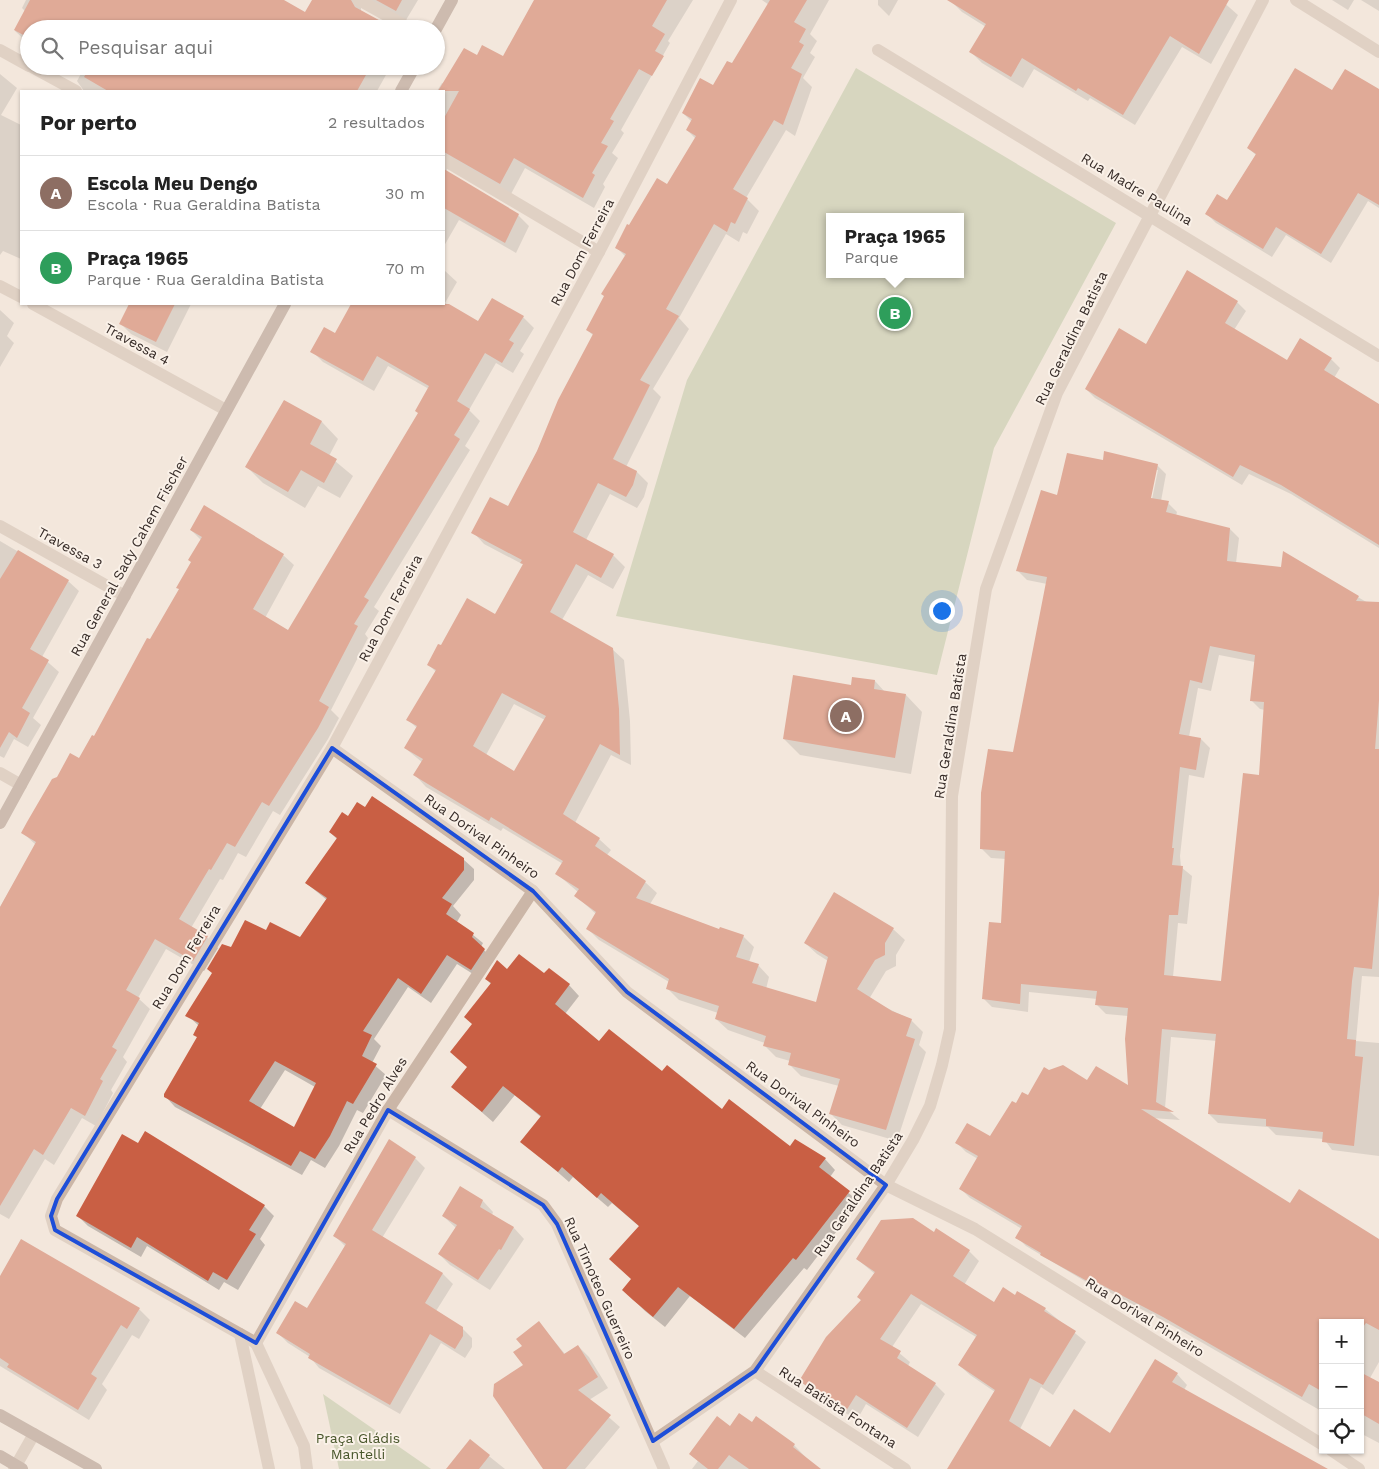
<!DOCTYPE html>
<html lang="pt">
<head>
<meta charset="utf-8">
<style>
  body { margin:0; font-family:"Work Sans",sans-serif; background:#f6f6f6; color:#222 }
  .controls { position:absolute; right:15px; bottom:15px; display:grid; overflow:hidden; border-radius:0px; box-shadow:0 1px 4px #0004 }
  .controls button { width:45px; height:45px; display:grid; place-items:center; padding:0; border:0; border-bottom:1px solid #e0e0e0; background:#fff; color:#222; font:25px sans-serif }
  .you { position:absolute; left:941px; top:610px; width:18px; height:18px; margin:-12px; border:4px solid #fff; border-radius:50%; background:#1a73e8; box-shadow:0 0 0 8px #1a73e833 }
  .badge { display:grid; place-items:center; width:32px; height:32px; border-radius:50%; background:#1c585a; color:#fff; font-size:16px; font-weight:700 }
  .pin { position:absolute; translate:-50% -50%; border:2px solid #fff; box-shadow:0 1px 5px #0006 }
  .popup { position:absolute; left:826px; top:213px; width:138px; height:65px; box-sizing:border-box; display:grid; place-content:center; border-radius:0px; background:#fff; filter:drop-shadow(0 1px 4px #0005); font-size:16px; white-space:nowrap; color:#767676 }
  .popup b { font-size:19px; color:#222 }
  .popup::after { content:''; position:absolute; left:50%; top:100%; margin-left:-10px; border:10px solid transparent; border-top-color:#fff }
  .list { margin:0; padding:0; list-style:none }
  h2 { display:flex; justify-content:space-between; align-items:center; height:65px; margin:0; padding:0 20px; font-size:21px }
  h2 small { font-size:16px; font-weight:400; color:#767676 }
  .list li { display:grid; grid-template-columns:32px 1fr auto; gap:15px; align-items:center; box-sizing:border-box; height:75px; padding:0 20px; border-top:1px solid #e0e0e0 }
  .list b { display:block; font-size:19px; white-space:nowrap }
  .list p { margin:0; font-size:16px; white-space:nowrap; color:#767676 }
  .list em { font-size:16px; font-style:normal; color:#767676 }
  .icon { flex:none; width:28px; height:28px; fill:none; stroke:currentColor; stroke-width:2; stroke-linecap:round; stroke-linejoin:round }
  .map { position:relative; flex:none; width:1379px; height:1469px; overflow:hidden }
  .search { position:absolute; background:#fff; box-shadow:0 1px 4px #0004; left:20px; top:20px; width:425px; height:55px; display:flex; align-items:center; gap:12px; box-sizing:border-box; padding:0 18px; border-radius:28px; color:#767676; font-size:19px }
  .panel { position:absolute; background:#fff; box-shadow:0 1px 4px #0004; left:20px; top:90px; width:425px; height:215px; border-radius:0px }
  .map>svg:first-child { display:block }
  .green { fill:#b6c29b; fill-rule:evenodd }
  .shadow { fill:#0003; fill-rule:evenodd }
  .building { fill:#c95f44; fill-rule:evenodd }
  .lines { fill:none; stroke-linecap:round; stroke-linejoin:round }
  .street { stroke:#cbb6a7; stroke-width:12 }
  .secondary { stroke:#9f8578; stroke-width:12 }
  .marked { fill:none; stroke:#1d4ed8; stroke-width:4; stroke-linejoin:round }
  .labels { text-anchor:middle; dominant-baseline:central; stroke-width:4; stroke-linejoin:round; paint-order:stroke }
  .street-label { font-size:14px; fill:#372c28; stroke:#faf1e8 }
  .park-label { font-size:14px; fill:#48562b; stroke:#faf1e8 }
</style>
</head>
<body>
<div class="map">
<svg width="1379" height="1469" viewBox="0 0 1379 1469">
  <rect width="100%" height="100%" fill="#f3e7dc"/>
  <g class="green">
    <path d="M856 68 1116 223 994 448 937 675 616 616 687 380ZM830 217H960V274H830Z"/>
    <polygon points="323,1394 431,1469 339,1469"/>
  </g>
  <g class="shadow">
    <polygon points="26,0 281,0 306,14 313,0 418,0 406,20 361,7 361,12 389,29 29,29 29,44 15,31 25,11 22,8"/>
    <polygon points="536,0 693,0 668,41 670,43 621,130 624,133 612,153 618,158 603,184 605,187 594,208 525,168 511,194 448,166 446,172 518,215 529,226 516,253 459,220 444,246 444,91 437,91 442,83 444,84 477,57 503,58"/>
    <path d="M762 0H829L810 34 817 41 810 53 815 57 803 78 812 87 795 136 786 130 746 198 759 211 747 234 743 232 739 242 726 234 679 318 689 329 653 389 661 397 626 467 637 472 648 483 644 497 637 508 610 494 586 540 613 555 625 567 613 589 588 575 562 620 612 649 624 660 630 721 631 765 611 755 575 823 599 839 611 850 607 855 645 882 657 893 650 904 720 930 743 936 754 947 749 962 758 965 769 977 766 989 817 1004 828 961 817 954 805 943 893 929 905 940 896 955V966L886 971 869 999 911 1020 923 1032 919 1045 926 1052 897 1141 842 1125 831 1114 839 1086 801 1076 789 1064 790 1061 776 1057 765 1046V1043L728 1030 716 1019 718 1013 679 1000 667 988 669 982 599 940 588 929 596 914 576 896 578 892 557 874 563 864 503 828 501 831 426 787 415 775 423 763 405 748 417 728 408 720 436 672 428 664 441 647 496 616 524 565 484 544 473 532 509 508 594 336 587 330 626 257 616 247 629 226 668 185 696 139 687 130 692 122 683 113 713 86 732 65 769 5ZM514 704 545 720 515 773 486 755Z"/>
    <polygon points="878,0 898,0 889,16 878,5"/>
    <polygon points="1221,0 1238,15 1211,64 1182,47 1135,125 1090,98 1088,101 1034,69 1023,88 982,63 971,52 986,27 962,12 951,1"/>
    <polygon points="1332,0 1354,0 1348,10"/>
    <polygon points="1361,0 1379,0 1379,11"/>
    <polygon points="75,66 391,66 377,91 84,91 77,81 83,70"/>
    <polygon points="0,74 17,88 1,115 21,125 21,259 3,251 0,255"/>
    <polygon points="1379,91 1379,208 1368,201 1331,263 1286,235 1272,257 1216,223 1207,214 1227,201 1256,155 1248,148 1333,92"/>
    <polygon points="444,270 457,282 445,303 478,323 523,317 534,328 520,351 524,354 513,373 496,363 469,410 480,421 465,446 470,450 374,607 379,611 365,634 368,638 331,710 339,718 328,739 280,815 273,811 246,857 238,853 223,880 220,879 191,928 207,937 218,948 204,971 166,949 138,998 150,1009 123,1057 127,1062 111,1090 113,1093 96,1126 82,1118 54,1165 45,1159 9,1219 0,1214 0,907 36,845 23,833 57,778 80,759 95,737 180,590 201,540 191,530 283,555 294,565 265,618 289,631 419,413 429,389 388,366 374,391 323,362 312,351 336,335 352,304 444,304"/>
    <polygon points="1237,302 1246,311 1234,330 1287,362 1331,359 1340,368 1334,378 1379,417 1379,548 1291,494 1249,474 1242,485 1095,398 1086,389 1146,346"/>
    <polygon points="131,304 191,304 167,352 131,334 121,324"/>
    <polygon points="0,310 14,323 7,336 14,343 0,367"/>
    <polygon points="284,401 322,422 338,439 329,456 353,476 340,498 318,486 305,508 263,483 247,467"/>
    <path d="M1104 461 1157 465 1166 474 1161 501 1168 503 1177 512 1176 516 1230 529 1239 538 1236 563 1282 569 1284 553 1368 603 1379 638V977L1362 976 1356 1041 1379 1043V1156L1332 1150 1324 1139 1276 1135 1268 1127 1218 1123 1209 1114 1217 1041 1171 1037 1165 1108 1180 1120 1152 1118 1290 1205 1379 1249V1362L1370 1378 1379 1383V1443L1360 1433V1323H1323V1412L1173 1326 1109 1292 1108 1295 1026 1246 1017 1237 1022 1229 970 1198 961 1189 978 1159 966 1152 957 1143 990 1138 1016 1104 1028 1097 1088 1082 1130 1088 1128 1016 1106 1014 1097 1005V999L1029 992 1028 1012 992 1007 983 998 1002 924 1006 859 991 858 982 849 1014 753 1047 584 1027 580 1018 571 1058 496ZM1155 470H1158L1151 504 1148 503ZM1219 655 1255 662 1251 700 1260 709 1265 710 1260 776 1222 983 1173 977 1178 923 1187 924 1192 876 1181 867 1180 856 1189 775 1204 778 1210 748 1201 739 1189 737 1198 688 1211 691Z"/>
    <polygon points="0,541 68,581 79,591 42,657 59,672 33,718 41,725 28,747 14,739 4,758 0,756"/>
    <polygon points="875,681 885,692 906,695 922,712 911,774 800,755 784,739 852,686"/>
    <path d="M348 818 463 859 474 869V880L453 906 461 915 457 922 483 943 481 947 494 960 481 979 457 964 431 1003 408 987 374 1039 381 1046 372 1063 386 1075 363 1113 357 1110 339 1146 325 1168 311 1160 302 1175 175 1107 166 1097 198 1038 194 1035 199 1026 187 1015 232 948 267 932 301 939 327 900 306 883 337 839 330 832ZM285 1070 315 1087 295 1128 260 1109Z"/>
    <polygon points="507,971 545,975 569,985 579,996 565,1014 599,1042 662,1073 722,1111 790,1148 825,1159 835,1170 830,1177 859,1202 807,1270 804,1268 745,1338 690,1296 665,1327 645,1311 624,1290 632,1279 640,1227 612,1203 608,1207 573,1177 569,1182 522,1141 542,1118 515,1095 493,1122 453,1087 468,1068 473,1024 491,984 486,979"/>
    <polygon points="415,1158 425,1168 382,1238 443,1274 453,1284 436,1311 462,1328 472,1338 472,1347 465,1358 441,1343 400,1414 319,1368 310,1357 288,1343 278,1333 307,1310 345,1246 335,1236"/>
    <polygon points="483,1201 493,1212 492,1215 514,1228 524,1239 490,1290 450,1265 439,1254 456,1228 443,1216"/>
    <polygon points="264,1206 274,1216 260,1239 265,1245 238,1290 224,1282 219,1290 147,1246 141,1257 88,1226 78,1216"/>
    <polygon points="935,1234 969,1251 979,1261 964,1285 994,1304 1015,1297 1018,1292 1045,1309 1086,1342 1053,1395 1041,1387 1020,1429 1050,1449 1111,1435 1156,1361 1177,1374 1187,1385 1184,1390 1317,1469 948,1469 995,1392 970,1375 959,1365 976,1337 921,1304 892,1347 910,1362 908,1366 935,1384 945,1394 918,1437 866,1404 857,1420 811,1392 801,1381 862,1301 858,1297 875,1274 857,1259"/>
    <polygon points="0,1278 139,1309 150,1320 139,1339 132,1335 102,1384 107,1390 89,1420 0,1366"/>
    <polygon points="539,1323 565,1354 578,1346 589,1357 608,1388 589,1400 620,1427 585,1469 545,1469 525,1365 523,1346"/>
    <polygon points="752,1423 794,1445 817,1469 692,1469 698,1461 690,1454 730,1427"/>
    <polygon points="470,1441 505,1469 447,1469"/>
  </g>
  <g class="building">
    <polygon points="30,0 284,0 305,12 312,0 351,0 355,7 388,25 386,29 29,29 29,38 14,30"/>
    <polygon points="376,0 402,0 396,11"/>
    <polygon points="534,0 667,0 652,26 665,34 655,51 664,56 652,76 639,69 610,119 614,121 601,143 608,146 592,173 595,175 583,198 514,158 500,184 444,152 444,118 459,91 438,91 464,48 477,55 482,45 503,56"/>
    <path d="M770 0H807L794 22 806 29 799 42 804 45 791 68 802 74 783 125 774 120 733 189 748 198 735 224 731 222 727 232 714 224 666 309 679 316 640 380 650 385 613 459 637 471 633 485 626 497 598 483 573 532 614 554 601 578 576 564 550 612 613 648 619 709 620 755 600 744 563 814 600 838 595 846 646 881 636 898 719 929 720 927 744 935 736 957 759 964 752 983 816 1002 828 957 804 943 834 892 894 928 885 943V955L875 960 857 989 892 1011 912 1019 906 1036 915 1039 886 1130 829 1114 840 1079 788 1065 791 1053 763 1046 766 1036 715 1019 719 1006 666 989 669 979 586 929 596 912 574 896 579 889 555 874 563 861 491 817 489 821 413 775 423 759 404 748 417 726 406 720 436 670 427 665 438 644 441 645 467 598 495 614 523 564 520 563 522 560 471 533 490 497 508 506 537 451 558 400 593 334 586 330 604 296 601 294 626 254 615 248 627 224 629 225 657 178 667 184 696 136 686 130 692 119 682 113 700 78 713 85 727 61 732 63ZM502 693 546 716 514 771 473 746Z"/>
    <polygon points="947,0 1229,0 1199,54 1170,36 1123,115 1078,88 1076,91 1022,58 1011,77 969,52 986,24"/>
    <polygon points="83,66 371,66 357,91 108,91 84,77 89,69"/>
    <polygon points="1295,68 1332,90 1345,69 1379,89 1379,205 1358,193 1321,254 1276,227 1263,249 1205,214 1217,194 1227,200 1256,154 1247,148"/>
    <polygon points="444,169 519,214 505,243 444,208"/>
    <polygon points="1187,270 1238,301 1225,323 1287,360 1300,338 1332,358 1324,370 1379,404 1379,545 1281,485 1240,465 1233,477 1085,389 1119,328 1146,344"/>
    <polygon points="492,298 524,316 509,340 514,343 502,363 485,353 457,401 470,409 454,435 460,439 364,597 369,600 354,624 358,626 319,701 329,707 318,728 269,806 262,802 235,847 227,843 211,870 209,869 179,919 208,936 193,961 155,939 126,990 140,998 112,1047 117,1050 100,1079 103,1081 85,1116 71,1108 43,1155 34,1149 0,1206 0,907 36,842 21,833 27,822 52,779 57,777 70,753 79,758 92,735 94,736 147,638 150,639 179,589 176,588 191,562 188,560 202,537 190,530 204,505 284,554 253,609 288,630 418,413 415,411 429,386 377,356 363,381 310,352 324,327 335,333 351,304 449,304 478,321"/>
    <polygon points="129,304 175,304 156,342 119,324"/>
    <polygon points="284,400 322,421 310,444 337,459 324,483 301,470 288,492 245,467"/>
    <path d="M1104 451 1158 464 1151 498 1169 501 1166 512 1230 528 1227 561 1281 567 1283 551 1359 596 1356 601 1379 602V700L1375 749H1379V894L1372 969 1354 967 1352 981 1347 1039 1356 1040 1355 1056 1363 1057 1354 1146 1322 1142 1323 1132 1266 1126V1119L1208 1114 1216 1034 1162 1029 1156 1102 1174 1112 1141 1109 1290 1203 1299 1189 1379 1239V1330L1366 1323 1360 1331V1323H1323V1392L1309 1384 1302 1397 1163 1317 1100 1284 1098 1287 1040 1255 1041 1253 1015 1238 1022 1226 959 1189 978 1156 955 1143 967 1123 990 1136 1012 1101 1016 1103 1022 1092 1028 1095 1044 1067 1049 1070 1063 1065 1087 1080 1096 1066 1128 1085 1125 1039 1128 1008 1095 1005 1097 991 1021 984 1020 1004 982 999 989 922 1001 923 1005 851 980 849 981 793 988 749 1013 752 1047 577 1016 571 1041 490 1057 495 1067 453 1103 460ZM1210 646 1255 655 1250 701 1264 702 1259 775 1243 773 1221 981 1164 975 1169 915H1178L1183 866 1172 865 1174 848H1172L1180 767 1196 770 1201 738 1179 734 1190 680 1202 683Z"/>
    <polygon points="18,550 69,580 30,649 49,660 22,708 30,713 17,738 9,732 0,748 0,579"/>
    <polygon points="793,675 851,685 852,677 875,680 874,689 906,694 895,758 783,739"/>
    <path d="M372 796 464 858V870L442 898 452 904 446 914 474 933 472 937 485 949 471 970 447 955 421 994 398 978 363 1031 372 1035 362 1056 377 1064 353 1104 347 1101 330 1136 315 1159 300 1151 291 1166 164 1097V1094L197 1037 193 1035 199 1023 185 1016 212 973 207 969 222 944 231 947 245 920 266 930 270 922 300 937 327 898 305 883 337 838 329 832 342 812 348 816 357 802 365 807ZM275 1061 316 1083 294 1127 249 1101Z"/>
    <polygon points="519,954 544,973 549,968 570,984 555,1004 599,1041 609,1029 662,1071 667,1065 722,1109 729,1099 790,1146 795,1139 826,1158 819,1167 850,1191 796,1260 793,1258 734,1329 678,1287 653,1317 633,1300 622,1290 631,1279 609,1259 639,1226 601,1193 597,1198 562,1167 558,1172 520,1142 541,1116 503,1086 482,1112 451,1087 467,1067 450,1052 472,1024 464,1017 491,983 485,979 497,960 507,969"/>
    <polygon points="145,1131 265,1205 249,1230 256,1234 227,1280 213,1272 208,1281 137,1237 131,1248 76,1216 122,1134 138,1143"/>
    <polygon points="389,1139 416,1157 372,1230 443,1273 425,1303 463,1327 463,1336 455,1349 430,1334 390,1405 308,1358 310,1354 276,1333 295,1301 307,1308 346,1244 333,1236"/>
    <polygon points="460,1186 483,1200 480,1207 514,1227 501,1250 499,1249 478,1280 438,1254 457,1225 442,1216"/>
    <polygon points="913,1218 934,1232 936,1228 970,1250 953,1276 994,1302 1003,1287 1015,1295 1017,1291 1046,1308 1044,1311 1076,1331 1043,1385 1030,1378 1009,1421 1050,1447 1074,1409 1110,1433 1155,1359 1178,1373 1172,1382 1328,1469 947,1469 995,1390 958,1365 977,1335 911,1294 880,1339 901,1351 897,1358 936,1383 907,1428 856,1395 846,1411 799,1381 826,1337 861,1300 857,1297 875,1272 856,1259 881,1220"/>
    <polygon points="21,1239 140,1308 127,1329 121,1325 91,1374 97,1378 78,1410 7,1367 9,1364 0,1358 0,1276"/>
    <polygon points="539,1321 564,1354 578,1345 598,1377 578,1390 611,1415 566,1469 543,1469 493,1396 494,1384 523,1365 513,1352 522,1346 516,1339"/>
    <polygon points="1360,1372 1379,1382 1379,1424 1360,1413"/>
    <polygon points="739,1413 752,1422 756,1416 795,1444 793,1447 821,1469 749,1469 729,1455 718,1469 708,1469 689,1454 717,1416 730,1426"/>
    <polygon points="470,1439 490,1455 479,1469 446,1469"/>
  </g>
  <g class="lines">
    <g class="street">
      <polyline points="359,0 411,29"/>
      <polyline points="1296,0 1379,52"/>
      <polyline points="0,50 29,66"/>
      <polyline points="878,50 1379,356"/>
      <polyline points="30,66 76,91"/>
      <polyline points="444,160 599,252"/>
      <polyline points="0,286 21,297"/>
      <polyline points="33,304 226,410"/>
      <polyline points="0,526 125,596"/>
      <polyline points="332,748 533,891 627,992 886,1185 975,1229 1323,1445"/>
      <polyline points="0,773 21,785"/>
      <polyline points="388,1110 543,1205 557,1224 664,1469"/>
      <polyline points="240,1334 269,1469"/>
      <polyline points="256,1343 55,1230 51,1216 57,1199 332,748 599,252 731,0"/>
      <polyline points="256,1343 388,1110 533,891"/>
      <polyline points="256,1343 304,1446 307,1469"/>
      <polyline points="755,1371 905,1469"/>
      <polyline points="653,1441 755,1371 886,1185 913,1140 930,1106 942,1065 950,1029 952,796 986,589 1057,393 1263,0"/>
      <polyline points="1331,1450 1359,1469"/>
      <polyline points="14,1469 34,1434"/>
    </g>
    <g class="secondary">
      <polyline points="436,29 452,0"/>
      <polyline points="401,91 415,66"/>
      <polyline points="0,823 285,304"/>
      <polyline points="0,1415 96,1469"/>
      <polyline points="0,1456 22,1469"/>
    </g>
  </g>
  <path d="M0 0H1379V1469H0ZM332 748 533 891 627 992 886 1185 755 1371 653 1441 557 1224 543 1205 388 1110 256 1343 55 1230 51 1216 57 1199Z" fill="#f3e7dc" fill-opacity=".55" fill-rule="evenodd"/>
  <path class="marked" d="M332 748 533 891 627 992 886 1185 755 1371 653 1441 557 1224 543 1205 388 1110 256 1343 55 1230 51 1216 57 1199Z"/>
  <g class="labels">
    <g class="street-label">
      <text transform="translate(1137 189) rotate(31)">Rua Madre Paulina</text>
      <text transform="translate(582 252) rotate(-62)">Rua Dom Ferreira</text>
      <text transform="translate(1071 338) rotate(-64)">Rua Geraldina Batista</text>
      <text transform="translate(137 344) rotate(29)">Travessa 4</text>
      <text transform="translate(70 548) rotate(29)">Travessa 3</text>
      <text transform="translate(129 556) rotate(-61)">Rua General Sady Cahem Fischer</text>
      <text transform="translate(390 608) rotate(-62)">Rua Dom Ferreira</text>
      <text transform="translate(950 726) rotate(-81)">Rua Geraldina Batista</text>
      <text transform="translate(482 836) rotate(35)">Rua Dorival Pinheiro</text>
      <text transform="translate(186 957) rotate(-59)">Rua Dom Ferreira</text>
      <text transform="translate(803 1104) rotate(36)">Rua Dorival Pinheiro</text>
      <text transform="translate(375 1105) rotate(-59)">Rua Pedro Alves</text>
      <text transform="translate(858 1194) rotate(-56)">Rua Geraldina Batista</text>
      <text transform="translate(600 1288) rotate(66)">Rua Timoteo Guerreiro</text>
      <text transform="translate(1145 1317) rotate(32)">Rua Dorival Pinheiro</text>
      <text transform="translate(838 1407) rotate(33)">Rua Batista Fontana</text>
    </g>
    <g class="park-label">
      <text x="358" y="1438">Praça Gládis<tspan x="358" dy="16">Mantelli</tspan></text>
    </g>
  </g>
</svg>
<div class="controls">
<button>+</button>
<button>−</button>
<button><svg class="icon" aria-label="locate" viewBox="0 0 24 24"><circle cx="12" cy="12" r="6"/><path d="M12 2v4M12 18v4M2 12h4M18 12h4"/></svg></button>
</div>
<div class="you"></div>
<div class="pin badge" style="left:846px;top:716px;background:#8d6e63">A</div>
<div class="pin badge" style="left:895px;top:313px;background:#2e9e5b">B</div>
<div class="popup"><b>Praça 1965</b>Parque</div>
<div class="search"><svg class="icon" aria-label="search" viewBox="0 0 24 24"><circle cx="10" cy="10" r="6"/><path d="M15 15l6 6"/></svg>Pesquisar aqui</div>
<section class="panel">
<h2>Por perto<small>2 resultados</small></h2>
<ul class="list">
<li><span class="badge" style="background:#8d6e63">A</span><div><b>Escola Meu Dengo</b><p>Escola · Rua Geraldina Batista</p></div><em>30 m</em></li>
<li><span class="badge" style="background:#2e9e5b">B</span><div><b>Praça 1965</b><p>Parque · Rua Geraldina Batista</p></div><em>70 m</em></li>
</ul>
</section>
</div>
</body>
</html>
